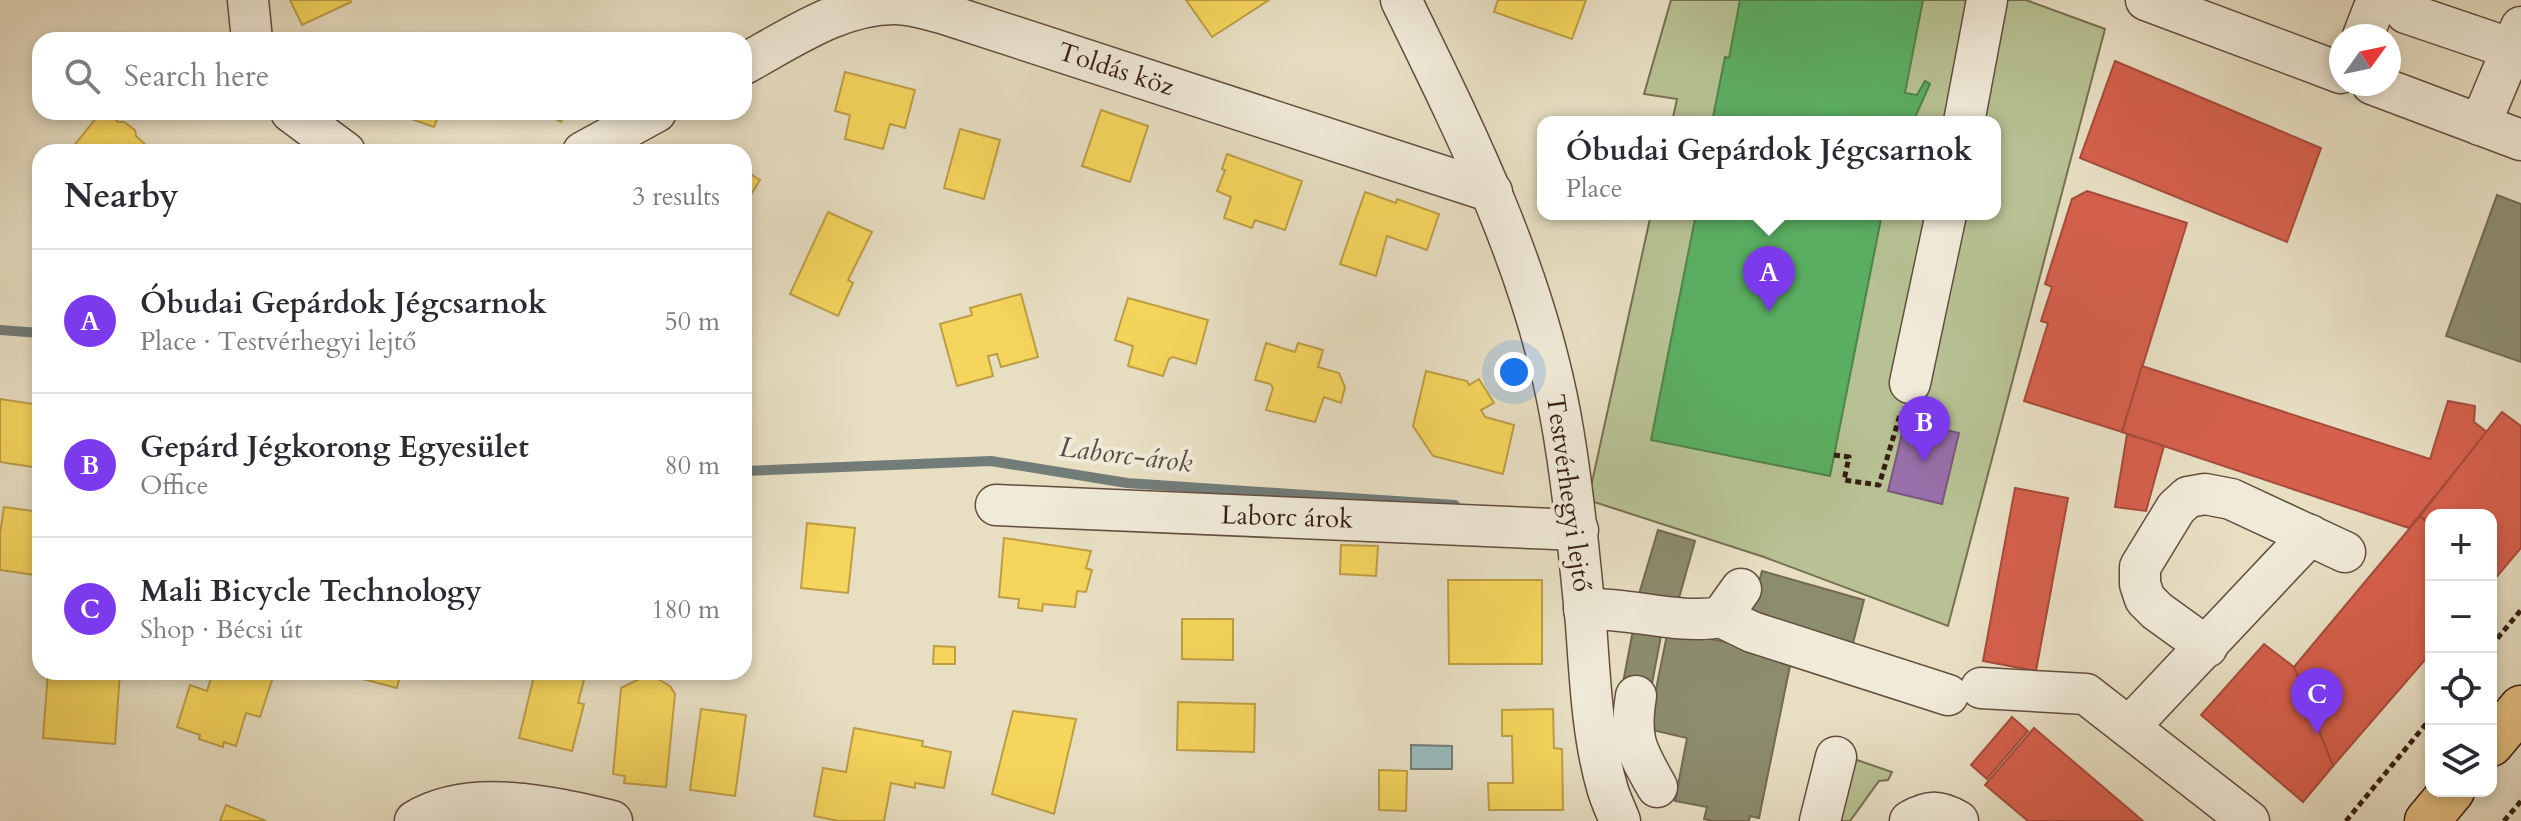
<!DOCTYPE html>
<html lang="en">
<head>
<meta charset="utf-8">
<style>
  body { margin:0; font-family:Cardo,serif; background:#f2f2f3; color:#2b2b33 }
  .controls { position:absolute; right:24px; bottom:24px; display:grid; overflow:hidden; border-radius:16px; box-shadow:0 4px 12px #0003 }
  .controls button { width:72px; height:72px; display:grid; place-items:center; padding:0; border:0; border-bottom:2px solid #e1e1e2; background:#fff; color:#2b2b33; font:40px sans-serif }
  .compass { position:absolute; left:2329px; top:24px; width:72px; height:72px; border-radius:50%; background:#fff; box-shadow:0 4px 12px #0003; rotate:57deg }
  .you { position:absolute; left:1514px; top:372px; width:28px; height:28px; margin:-20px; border:6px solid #fff; border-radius:50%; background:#1a73e8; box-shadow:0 0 0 12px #1a73e833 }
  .badge { display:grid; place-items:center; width:52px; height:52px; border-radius:50%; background:#7c3aed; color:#fff; font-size:26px; font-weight:700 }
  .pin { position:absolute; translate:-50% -66px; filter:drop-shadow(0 2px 4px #0008) }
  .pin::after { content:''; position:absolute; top:42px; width:28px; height:24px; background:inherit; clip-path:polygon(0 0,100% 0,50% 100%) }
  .popup { position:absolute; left:1537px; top:116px; width:464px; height:104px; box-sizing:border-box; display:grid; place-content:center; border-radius:16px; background:#fff; filter:drop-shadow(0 2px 6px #0005); font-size:26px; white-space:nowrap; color:#7c7c81 }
  .popup b { font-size:30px; color:#2b2b33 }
  .popup::after { content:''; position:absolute; left:50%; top:100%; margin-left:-16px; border:16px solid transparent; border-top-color:#fff }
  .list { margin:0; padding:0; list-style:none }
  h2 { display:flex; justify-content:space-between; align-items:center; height:104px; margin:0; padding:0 32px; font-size:34px }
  h2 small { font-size:26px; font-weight:400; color:#7c7c81 }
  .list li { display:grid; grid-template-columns:52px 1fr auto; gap:24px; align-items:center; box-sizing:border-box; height:144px; padding:0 32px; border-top:2px solid #e1e1e2 }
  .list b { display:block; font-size:30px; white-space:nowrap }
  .list p { margin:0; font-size:26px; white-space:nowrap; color:#7c7c81 }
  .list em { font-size:26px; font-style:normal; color:#7c7c81 }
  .icon { flex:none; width:44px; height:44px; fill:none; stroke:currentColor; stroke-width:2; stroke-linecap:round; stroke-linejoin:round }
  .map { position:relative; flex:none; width:2521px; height:821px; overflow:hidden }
  .search { position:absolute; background:#fff; box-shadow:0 4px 12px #0003; left:32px; top:32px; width:720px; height:88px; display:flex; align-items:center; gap:20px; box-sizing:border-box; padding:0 28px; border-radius:24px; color:#7c7c81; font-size:30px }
  .panel { position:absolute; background:#fff; box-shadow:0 4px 12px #0003; left:32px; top:144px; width:720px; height:536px; border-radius:24px }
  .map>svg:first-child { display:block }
  .green { fill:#b7c193; stroke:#777052; stroke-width:2 }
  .water { fill:#9ababc; stroke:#727c78; stroke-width:2 }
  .homes { fill:#f6d55c; stroke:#bd9e46; stroke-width:2 }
  .shops { fill:#d6604d; stroke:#a64c3b; stroke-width:2 }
  .offices { fill:#9970ab; stroke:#7c577d; stroke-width:2 }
  .public { fill:#5aae61; stroke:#508349; stroke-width:2 }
  .industry { fill:#8c8c6e; stroke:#726b52; stroke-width:2 }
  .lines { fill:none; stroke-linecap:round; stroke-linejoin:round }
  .stream { stroke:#727c78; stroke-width:10 }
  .minor-casing { stroke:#634e3e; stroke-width:43 }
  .major-casing { stroke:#371e12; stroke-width:47 }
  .path { stroke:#371e12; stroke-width:5; stroke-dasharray:6 4; stroke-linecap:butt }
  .minor { stroke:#f0ead8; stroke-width:40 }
  .major { stroke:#e4c082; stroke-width:44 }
  .labels { text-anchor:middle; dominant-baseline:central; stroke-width:8; stroke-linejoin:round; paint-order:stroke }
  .street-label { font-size:26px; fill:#371e12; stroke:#f0ead8 }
  .water-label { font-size:28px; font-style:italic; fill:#554d45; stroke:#f0ead8 }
</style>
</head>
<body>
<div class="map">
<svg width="2521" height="821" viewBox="0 0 2521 821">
  <rect width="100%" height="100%" fill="#e8dfc3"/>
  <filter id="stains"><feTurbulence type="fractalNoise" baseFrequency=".0025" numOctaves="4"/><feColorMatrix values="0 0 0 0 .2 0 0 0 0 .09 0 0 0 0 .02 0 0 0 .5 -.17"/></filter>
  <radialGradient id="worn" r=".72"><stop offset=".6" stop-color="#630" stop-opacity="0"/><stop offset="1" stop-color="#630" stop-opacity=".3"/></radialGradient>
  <g class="green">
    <polygon points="1671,0 2026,0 2105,29 1948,626 1764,557 1588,500 1651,214 1995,214 1995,122 1672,122 1677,99 1644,94"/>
    <polygon points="1854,759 1892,772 1888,780 1879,781 1850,821 1836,821"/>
  </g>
  <polygon class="water" points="1411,745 1452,746 1452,769 1411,769"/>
  <g class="homes">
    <polygon points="290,0 350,0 351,2 302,25"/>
    <polygon points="1186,0 1269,0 1212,37"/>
    <polygon points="1498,0 1586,0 1572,39 1494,12"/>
    <polygon points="845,72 915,90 905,128 890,124 883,149 845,139 850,115 835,111"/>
    <polygon points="1101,110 1148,126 1130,182 1082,166"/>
    <polygon points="101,112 108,112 118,122 124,122 135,130 136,136 149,148 157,148 162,152 69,152"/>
    <polygon points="392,112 440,112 434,127"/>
    <polygon points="542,112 566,112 561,122"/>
    <polygon points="960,129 1000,140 984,199 944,188"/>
    <polygon points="1227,154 1302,181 1285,230 1255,220 1252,228 1224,218 1231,197 1217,191 1225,170 1222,169"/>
    <polygon points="744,170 760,180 744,206"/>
    <polygon points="1365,192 1396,203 1397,199 1439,214 1427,250 1387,236 1376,276 1340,264"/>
    <polygon points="828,212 872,232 848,280 853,283 838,316 790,294"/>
    <polygon points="1021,294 1038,357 1001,367 997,354 988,356 993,376 957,386 940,324 972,315 970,308"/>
    <polygon points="1128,298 1208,320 1196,364 1173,357 1169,359 1163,376 1128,366 1133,346 1115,340"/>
    <polygon points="1266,343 1295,352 1298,343 1323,350 1318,367 1339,373 1345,387 1341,403 1324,397 1315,422 1266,410 1273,388 1270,384 1255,380"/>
    <polygon points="1426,371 1467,381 1469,385 1479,379 1494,403 1481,410 1485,417 1514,425 1503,474 1433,456 1413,426"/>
    <polygon points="0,399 40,405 40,468 0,462"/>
    <polygon points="4,507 40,512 40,541 35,575 0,570 0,534"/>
    <polygon points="807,523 855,528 848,593 801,588"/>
    <polygon points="1004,538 1091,551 1086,568 1092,570 1086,592 1077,591 1075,607 1043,604 1042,611 1018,608 1019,599 999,597"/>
    <polygon points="1341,545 1378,546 1376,576 1340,574"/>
    <polygon points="1448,580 1542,580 1542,664 1449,664"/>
    <polygon points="1182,619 1233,619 1233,660 1182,659"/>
    <polygon points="934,646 955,647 955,664 933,664"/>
    <polygon points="48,672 120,672 115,744 43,738"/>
    <polygon points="213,672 261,672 273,677 260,717 246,713 236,746 224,742 223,747 199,739 200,735 177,727 190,685 207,691"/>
    <polygon points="336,672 401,672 397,688"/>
    <polygon points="535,672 586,672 578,703 584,704 572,751 519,738"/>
    <polygon points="639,679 658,679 670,686 675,694 666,787 624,783 625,776 613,774 621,688"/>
    <polygon points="1178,702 1255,704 1254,752 1177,750"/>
    <polygon points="701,709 746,715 735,796 690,790"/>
    <polygon points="1553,709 1554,748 1562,749 1563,810 1489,810 1488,783 1513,783 1512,736 1502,736 1502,710"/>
    <polygon points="1013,711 1076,719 1054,814 992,794"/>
    <polygon points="854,728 923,741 922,746 951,752 944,788 915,783 915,788 891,783 884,821 839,821 814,816 823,768 846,772"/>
    <polygon points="1379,770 1407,771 1406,811 1379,810"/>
    <polygon points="226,805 266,821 220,821"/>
  </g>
  <g class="shops">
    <polygon points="2115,61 2321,148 2287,242 2080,158"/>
    <polygon points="2087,191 2187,223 2122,432 2024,401 2048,323 2041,321 2052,287 2045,284 2072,199"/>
    <polygon points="2142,366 2430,459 2448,401 2475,406 2474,422 2487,432 2409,528 2122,432"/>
    <polygon points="2502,412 2521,426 2521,548 2493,581 2491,579 2491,515 2431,515 2431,526 2420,516"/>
    <polygon points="2127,434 2164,446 2146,511 2115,507"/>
    <polygon points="2015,488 2068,498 2036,671 1983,661"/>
    <polygon points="2420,516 2431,526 2431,653 2333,766 2294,667"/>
    <polygon points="2264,644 2294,667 2333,766 2303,802 2201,715"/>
    <polygon points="2012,717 2028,731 1987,779 1971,765"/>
    <polygon points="2034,728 2143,821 2028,821 1985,785"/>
  </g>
  <polygon class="offices" points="1905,421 1959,433 1942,504 1888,491"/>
  <g class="public">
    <polygon points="1740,0 1923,0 1905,93 1917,95 1925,81 1930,84 1913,122 1712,122 1725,57 1729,58"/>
    <polygon points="1696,214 1882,214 1830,476 1651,440"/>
  </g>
  <g class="industry">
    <polygon points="2497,195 2521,204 2521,362 2446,336"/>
    <polygon points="1658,530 1695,541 1677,605 1639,594"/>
    <polygon points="1762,571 1864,600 1851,651 1748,622"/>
    <polygon points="1633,630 1661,636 1650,694 1622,688"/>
    <polygon points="1668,630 1792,656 1759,818 1750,816 1749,821 1712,821 1704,819 1707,807 1675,801 1687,738 1648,729"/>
  </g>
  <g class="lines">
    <g class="stream">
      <polyline points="0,330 40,333"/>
      <polyline points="744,471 991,461 1127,483 1455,505"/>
    </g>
    <defs>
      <g id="minor">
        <polyline points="248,0 252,40"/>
        <path d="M1401 0C1466 133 1533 267 1560 413 1573 483 1579 554 1586 624 1590 678 1592 735 1607 787 1610 799 1616 810 1620 821"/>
        <polyline points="2146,0 2341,73"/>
        <polyline points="2406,13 2512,49"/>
        <polyline points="2363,36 2377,0"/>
        <path d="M744 64C790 39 841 3 896 4 912 4 929 10 945 14L1492 192"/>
        <polyline points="2372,84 2521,140"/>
        <polyline points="291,112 345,152"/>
        <polyline points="1964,122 1987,0"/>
        <polyline points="2480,125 2521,27"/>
        <polyline points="583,152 656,112"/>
        <polyline points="1910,383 1946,214"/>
        <polyline points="996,505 1578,530"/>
        <path d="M1584 609C1629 607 1679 625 1721 617L1741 589"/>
        <polyline points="1721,617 1752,632 1948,695"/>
        <polyline points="2207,647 2157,611 2145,599 2140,584 2140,567 2176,508 2188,497 2205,494 2231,499 2345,552"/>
        <polyline points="1981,688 2086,694 2249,821"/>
        <path d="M1636 696C1629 739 1636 750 1657 787"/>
        <polyline points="2129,727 2310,535"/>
        <path d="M415 821C471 787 553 807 612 821"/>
        <polyline points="1820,821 1836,757"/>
        <path d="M1910 821C1929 810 1939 810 1958 821"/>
      </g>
      <g id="major">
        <polyline points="2491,744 2521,708"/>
        <polyline points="2427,821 2452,791"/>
      </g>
    </defs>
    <use href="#minor" class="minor-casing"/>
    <use href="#major" class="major-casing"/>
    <g class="path">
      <polyline points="1834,455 1849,457 1844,480 1879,485 1900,415"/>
      <polyline points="2491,646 2521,610"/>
      <polyline points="2346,821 2431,718"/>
      <polyline points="2504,821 2521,801"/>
    </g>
    <use href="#minor" class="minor"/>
    <use href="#major" class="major"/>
  </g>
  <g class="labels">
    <g class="street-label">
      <text transform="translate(1116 69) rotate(18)">Toldás köz</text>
      <text transform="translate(1569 493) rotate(82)">Testvérhegyi lejtő</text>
      <text transform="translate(1287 517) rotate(2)">Laborc árok</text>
    </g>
    <g class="water-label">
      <text transform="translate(1126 455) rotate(7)">Laborc-árok</text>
    </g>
  </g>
  <rect width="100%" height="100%" filter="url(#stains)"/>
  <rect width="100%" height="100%" fill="url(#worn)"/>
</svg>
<div class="controls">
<button>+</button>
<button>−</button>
<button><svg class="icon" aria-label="locate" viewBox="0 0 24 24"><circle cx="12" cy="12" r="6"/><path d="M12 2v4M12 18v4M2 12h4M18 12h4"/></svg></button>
<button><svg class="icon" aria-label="layers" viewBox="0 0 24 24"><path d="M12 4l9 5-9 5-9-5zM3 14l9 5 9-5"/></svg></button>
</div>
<svg class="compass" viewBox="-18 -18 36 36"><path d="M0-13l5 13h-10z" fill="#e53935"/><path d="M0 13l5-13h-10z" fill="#7c7c81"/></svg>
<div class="you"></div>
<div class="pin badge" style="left:1769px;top:312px">A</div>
<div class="popup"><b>Óbudai Gepárdok Jégcsarnok</b>Place</div>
<div class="pin badge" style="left:1924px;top:462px">B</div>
<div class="pin badge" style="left:2317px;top:734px">C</div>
<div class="search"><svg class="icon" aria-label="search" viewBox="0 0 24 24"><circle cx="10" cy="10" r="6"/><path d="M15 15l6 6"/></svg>Search here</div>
<section class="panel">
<h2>Nearby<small>3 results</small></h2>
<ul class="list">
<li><span class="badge">A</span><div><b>Óbudai Gepárdok Jégcsarnok</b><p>Place · Testvérhegyi lejtő</p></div><em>50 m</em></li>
<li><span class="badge">B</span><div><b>Gepárd Jégkorong Egyesület</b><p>Office</p></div><em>80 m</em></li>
<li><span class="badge">C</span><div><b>Mali Bicycle Technology</b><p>Shop · Bécsi út</p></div><em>180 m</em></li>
</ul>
</section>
</div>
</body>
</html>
